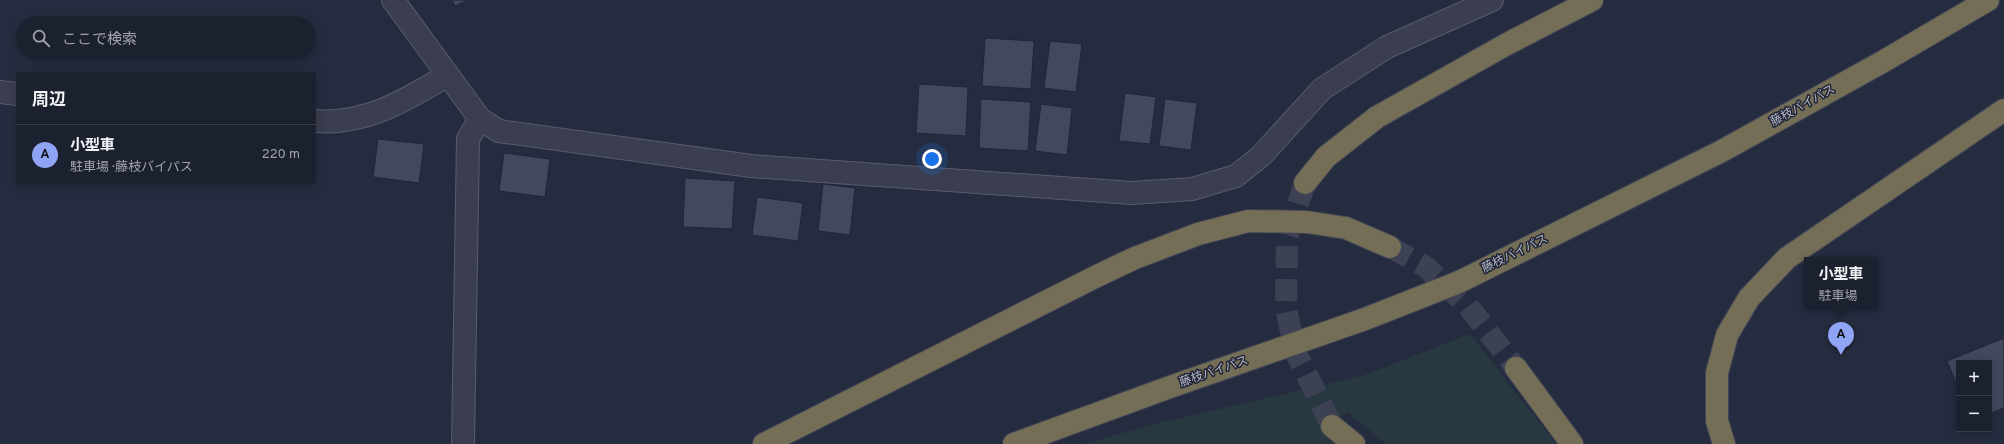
<!DOCTYPE html>
<html lang="ja">
<head>
<meta charset="utf-8">
<style>
  body { margin:0; font-family:Overpass,"Noto Sans JP",sans-serif; background:#292e3b; color:#f1f3f6 }
  .controls { position:absolute; right:12px; bottom:12px; display:grid; overflow:hidden; border-radius:0px; box-shadow:0 2px 10px #0003 }
  .controls button { width:36px; height:36px; display:grid; place-items:center; padding:0; border:0; border-bottom:1px solid #3a3e4b; background:#1c212f; color:#f1f3f6; font:20px sans-serif }
  .you { position:absolute; left:932px; top:159px; width:14px; height:14px; margin:-10px; border:3px solid #fff; border-radius:50%; background:#1a73e8; box-shadow:0 0 0 6px #1a73e833 }
  .badge { display:grid; place-items:center; width:26px; height:26px; border-radius:50%; background:#90a4f4; color:#111; font-size:13px; font-weight:700 }
  .pin { position:absolute; translate:-50% -33px; filter:drop-shadow(0 1px 2px #0008) }
  .pin::after { content:''; position:absolute; top:21px; width:14px; height:12px; background:inherit; clip-path:polygon(0 0,100% 0,50% 100%) }
  .popup { position:absolute; left:1804px; top:257px; width:74px; height:52px; box-sizing:border-box; display:grid; place-content:center; border-radius:0px; background:#1c212f; filter:drop-shadow(0 1px 3px #0005); font-size:13px; white-space:nowrap; color:#a0a3aa }
  .popup b { font-size:15px; color:#f1f3f6 }
  .popup::after { content:''; position:absolute; left:50%; top:100%; margin-left:-8px; border:8px solid transparent; border-top-color:#1c212f }
  .list { margin:0; padding:0; list-style:none }
  h2 { display:flex; justify-content:space-between; align-items:center; height:52px; margin:0; padding:0 16px; font-size:17px }
  h2 small { font-size:13px; font-weight:400; color:#a0a3aa }
  .list li { display:grid; grid-template-columns:26px 1fr auto; gap:12px; align-items:center; box-sizing:border-box; height:60px; padding:0 16px; border-top:1px solid #3a3e4b }
  .list b { display:block; font-size:15px; white-space:nowrap }
  .list p { margin:0; font-size:13px; white-space:nowrap; color:#a0a3aa }
  .list em { font-size:13px; font-style:normal; color:#a0a3aa }
  .icon { flex:none; width:22px; height:22px; fill:none; stroke:currentColor; stroke-width:2; stroke-linecap:round; stroke-linejoin:round }
  .map { position:relative; flex:none; width:2004px; height:444px; overflow:hidden }
  .search { position:absolute; background:#1c212f; box-shadow:0 2px 10px #0003; left:16px; top:16px; width:300px; height:44px; display:flex; align-items:center; gap:10px; box-sizing:border-box; padding:0 14px; border-radius:22px; color:#a0a3aa; font-size:15px }
  .panel { position:absolute; background:#1c212f; box-shadow:0 2px 10px #0003; left:16px; top:72px; width:300px; height:112px; border-radius:0px }
  .map>svg:first-child { display:block }
  .green { fill:#283840 }
  .building { fill:#42485e; stroke:#212536 }
  .lines { fill:none; stroke-linecap:round; stroke-linejoin:round }
  .highway-tunnel { stroke:#3c4154; stroke-width:22; stroke-dasharray:22 11; stroke-linecap:butt }
  .street-casing { stroke:#585c6c; stroke-width:24 }
  .highway-casing { stroke:#424656; stroke-width:24 }
  .street { stroke:#3a3e4f; stroke-width:22 }
  .highway { stroke:#746e57; stroke-width:22 }
  .labels { text-anchor:middle; dominant-baseline:central; stroke-width:3; stroke-linejoin:round; paint-order:stroke }
  .street-label { font-size:12px; fill:#b6bac9; stroke:#1f2334 }
</style>
</head>
<body>
<div class="map">
<svg width="2004" height="444" viewBox="0 0 2004 444">
  <rect width="100%" height="100%" fill="#262c3f"/>
  <polygon class="green" points="1470,334 1556,444 1386,444 1347,412 1322,432 1337,444 1086,444 1142,427 1362,376"/>
  <g class="building">
    <polygon points="452,0 468,0 455,6"/>
    <polygon points="985,38 1034,41 1031,89 982,86"/>
    <polygon points="1050,41 1082,44 1076,92 1044,88"/>
    <polygon points="919,84 968,87 966,136 916,133"/>
    <polygon points="1125,93 1156,97 1150,144 1119,141"/>
    <polygon points="981,99 1031,102 1028,151 979,148"/>
    <polygon points="1165,99 1197,103 1191,150 1159,146"/>
    <polygon points="1041,104 1072,108 1067,155 1035,151"/>
    <polygon points="378,139 424,144 419,183 373,177"/>
    <polygon points="504,153 550,159 545,197 499,191"/>
    <polygon points="685,178 735,181 732,229 683,227"/>
    <polygon points="823,184 855,188 850,235 818,231"/>
    <polygon points="757,197 803,203 798,241 752,235"/>
    <polygon points="2004,338 2004,408 1989,414 1989,363 1959,363 1959,390 1947,361"/>
  </g>
  <g class="lines">
    <g class="highway-tunnel">
      <polyline points="1305,183 1287,238 1286,308 1295,351 1332,426"/>
      <polyline points="1390,247 1426,267 1468,306 1516,368"/>
    </g>
    <defs>
      <g id="street">
        <polyline points="393,0 480,119 499,131 751,166 1132,193 1192,189 1236,176 1261,156 1322,89 1387,47 1492,0"/>
        <polyline points="0,92 17,94"/>
        <path d="M315 121C366 125 406 100 448 75"/>
        <polyline points="463,444 468,139 480,119"/>
      </g>
      <g id="highway">
        <polyline points="1305,183 1326,157 1377,117 1507,44 1592,0"/>
        <polyline points="1516,368 1572,444"/>
        <polyline points="1332,426 1354,444"/>
        <polyline points="764,444 1097,276 1135,258 1198,234 1248,221 1307,222 1346,228 1390,247"/>
        <polyline points="1014,444 1170,387 1365,319 1459,282 1720,152 1884,61 1988,0"/>
        <polyline points="1724,444 1717,421 1717,373 1727,335 1749,298 1787,258 2004,110"/>
      </g>
    </defs>
    <use href="#street" class="street-casing"/>
    <use href="#highway" class="highway-casing"/>
    <use href="#street" class="street"/>
    <use href="#highway" class="highway"/>
  </g>
  <g class="labels">
    <g class="street-label">
      <text transform="translate(1803 106) rotate(-29)">藤枝バイパス</text>
      <text transform="translate(1515 254) rotate(-26)">藤枝バイパス</text>
      <text transform="translate(1214 372) rotate(-19)">藤枝バイパス</text>
    </g>
  </g>
</svg>
<div class="controls">
<button>+</button>
<button>−</button>
</div>
<div class="you"></div>
<div class="pin badge" style="left:1841px;top:355px">A</div>
<div class="popup"><b>小型車</b>駐車場</div>
<div class="search"><svg class="icon" aria-label="search" viewBox="0 0 24 24"><circle cx="10" cy="10" r="6"/><path d="M15 15l6 6"/></svg>ここで検索</div>
<section class="panel">
<h2>周辺<small></small></h2>
<ul class="list">
<li><span class="badge">A</span><div><b>小型車</b><p>駐車場 · 藤枝バイパス</p></div><em>220 m</em></li>
</ul>
</section>
</div>
</body>
</html>
